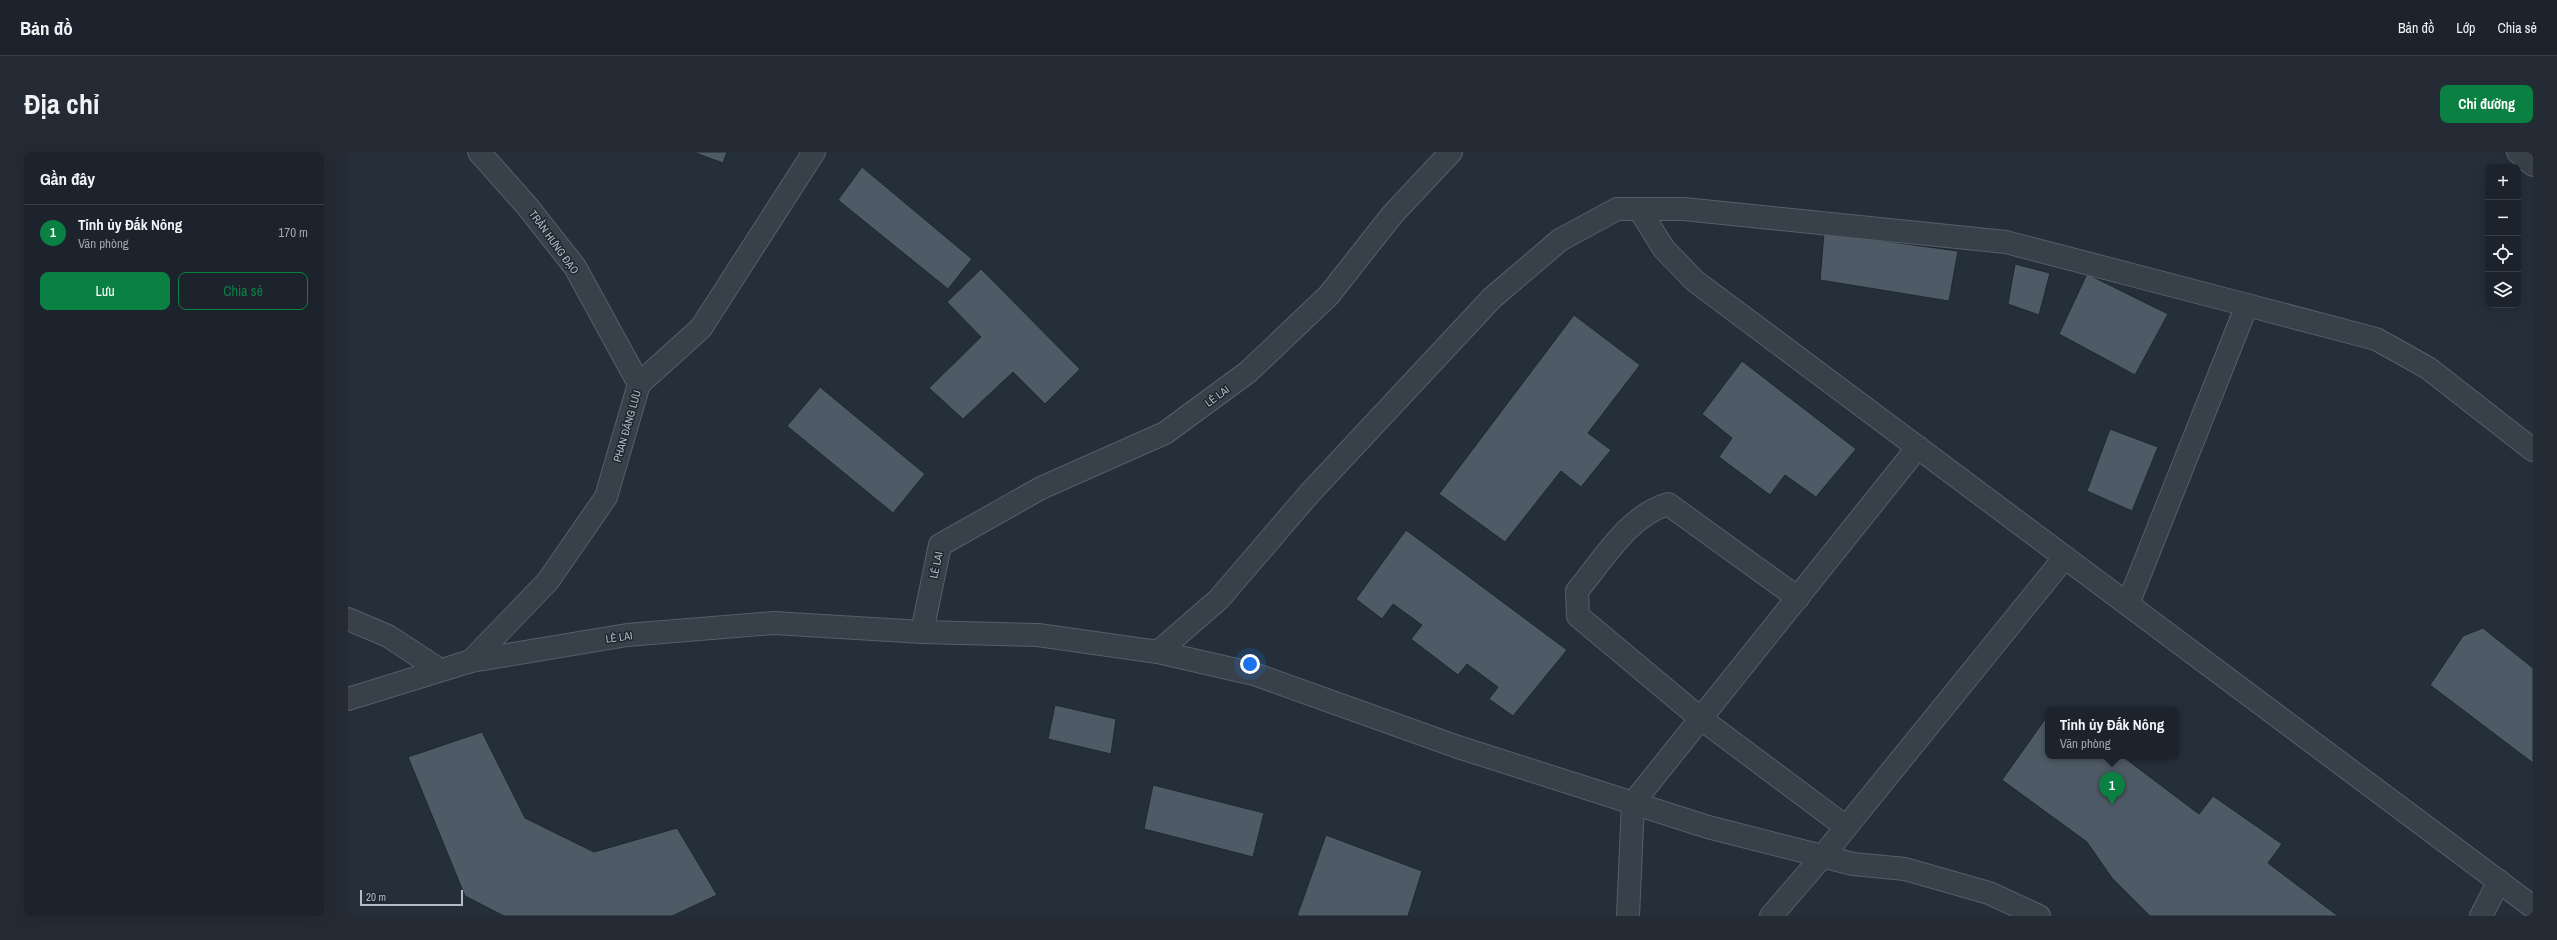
<!DOCTYPE html>
<html lang="vi">
<head>
<meta charset="utf-8">
<style>
  body { margin:0; font-family:"Archivo Narrow",sans-serif; background:#252b34; color:#f1f3f6 }
  .controls { position:absolute; right:12px; top:12px; display:grid; overflow:hidden; border-radius:8px; box-shadow:0 4px 16px #0002 }
  .controls button { width:36px; height:36px; display:grid; place-items:center; padding:0; border:0; border-bottom:1px solid #3a4048; background:#1c232c; color:#f1f3f6; font:20px sans-serif }
  .scale { position:absolute; left:12px; bottom:10px; width:103px; box-sizing:border-box; padding-left:4px; border:2px solid #b4bcc6; border-top:0; font-size:11px; line-height:14px; white-space:nowrap; color:#b4bcc6; -webkit-text-stroke:3px #1d262f; paint-order:stroke }
  .you { position:absolute; left:902px; top:512px; width:14px; height:14px; margin:-10px; border:3px solid #fff; border-radius:50%; background:#1a73e8; box-shadow:0 0 0 6px #1a73e833 }
  .badge { display:grid; place-items:center; width:26px; height:26px; border-radius:50%; background:#0b8043; color:#fff; font-size:13px; font-weight:700 }
  .pin { position:absolute; translate:-50% -33px; filter:drop-shadow(0 1px 2px #0008) }
  .pin::after { content:''; position:absolute; top:21px; width:14px; height:12px; background:inherit; clip-path:polygon(0 0,100% 0,50% 100%) }
  .popup { position:absolute; left:1697px; top:555px; width:134px; height:52px; box-sizing:border-box; display:grid; place-content:center; border-radius:8px; background:#1c232c; filter:drop-shadow(0 1px 3px #0005); font-size:13px; white-space:nowrap; color:#a0a4a9 }
  .popup b { font-size:15px; color:#f1f3f6 }
  .popup::after { content:''; position:absolute; left:50%; top:100%; margin-left:-8px; border:8px solid transparent; border-top-color:#1c232c }
  .list { margin:0; padding:0; list-style:none }
  h2 { display:flex; justify-content:space-between; align-items:center; height:52px; margin:0; padding:0 16px; font-size:17px }
  h2 small { font-size:13px; font-weight:400; color:#a0a4a9 }
  .list li { display:grid; grid-template-columns:26px 1fr auto; gap:12px; align-items:center; box-sizing:border-box; height:56px; padding:0 16px; border-top:1px solid #3a4048 }
  .list b { display:block; font-size:15px; white-space:nowrap }
  .list p { margin:0; font-size:13px; white-space:nowrap; color:#a0a4a9 }
  .list em { font-size:13px; font-style:normal; color:#a0a4a9 }
  .actions { display:flex; gap:8px; padding:12px 16px }
  .actions a { flex:1; padding:9px 0; border:1px solid #0b8043; border-radius:8px; text-align:center; font-size:14px; color:#0b8043 }
  .actions .main { background:#0b8043; color:#fff }
  .icon { flex:none; width:22px; height:22px; fill:none; stroke:currentColor; stroke-width:2; stroke-linecap:round; stroke-linejoin:round }
  .map { position:relative; flex:none; width:2185px; height:764px; overflow:hidden; border-radius:8px }
  header { display:flex; align-items:center; gap:24px; box-sizing:border-box; height:56px; padding:0 20px; background:#1c232c; border-bottom:1px solid #3a4048 }
  header strong { font-size:19px }
  nav { display:flex; gap:22px; margin-inline-start:auto; font-size:14px }
  .intro { display:flex; align-items:center; justify-content:space-between; box-sizing:border-box; height:96px; padding:0 24px }
  h1 { margin:0; font-size:28px }
  .button { padding:10px 18px; border-radius:8px; background:#0b8043; color:#fff; font-size:14px; font-weight:700 }
  main { display:flex; gap:24px; padding:0 24px }
  aside { flex:1; background:#1c232c; border-radius:8px; box-shadow:0 4px 16px #0002 }
  .map>svg:first-child { display:block }
  .building { fill:#4e5a65; stroke:#1f2831 }
  .lines { fill:none; stroke-linecap:round; stroke-linejoin:round }
  .minor-casing { stroke:#565f68; stroke-width:24 }
  .minor { stroke:#38414a; stroke-width:22 }
  .labels { text-anchor:middle; dominant-baseline:central; stroke-width:3; stroke-linejoin:round; paint-order:stroke }
  .street-label { font-size:11px; fill:#b4bcc6; stroke:#1d262f }
</style>
</head>
<body>
<header>
<strong>Bản đồ</strong>
<nav><a>Bản đồ</a><a>Lớp</a><a>Chia sẻ</a></nav>
</header>
<div class="intro"><h1>Địa chỉ</h1><a class="button">Chỉ đường</a></div>
<main>
<aside>
<h2>Gần đây<small></small></h2>
<ul class="list">
<li><span class="badge">1</span><div><b>Tỉnh ủy Đắk Nông</b><p>Văn phòng</p></div><em>170 m</em></li>
</ul>
<div class="actions"><a class="main">Lưu</a><a>Chia sẻ</a></div>
</aside>
<div class="map">
<svg width="2185" height="764" viewBox="0 0 2185 764">
  <rect width="100%" height="100%" fill="#252f3a"/>
  <g class="building">
    <polygon points="345,0 379,0 375,11"/>
    <polygon points="514,15 624,107 600,137 490,48"/>
    <polygon points="1476,81 1610,99 1601,149 1472,128"/>
    <polygon points="1667,112 1702,121 1691,163 1660,152"/>
    <polygon points="633,117 732,217 697,252 665,220 615,267 581,236 633,185 599,150"/>
    <polygon points="1739,122 1820,162 1787,223 1711,182"/>
    <polygon points="1226,163 1292,213 1240,281 1263,298 1233,335 1213,319 1157,390 1091,342"/>
    <polygon points="1394,209 1508,297 1468,345 1437,323 1422,343 1371,305 1384,286 1354,262"/>
    <polygon points="472,235 577,322 545,361 439,274"/>
    <polygon points="1762,277 1810,295 1784,359 1739,339"/>
    <polygon points="1058,378 1219,498 1165,564 1141,547 1150,535 1119,512 1110,523 1063,487 1074,473 1045,452 1034,467 1008,447"/>
    <polygon points="2135,476 2185,516 2185,611 2082,533 2115,484"/>
    <polygon points="707,553 768,567 763,602 700,587"/>
    <polygon points="1700,563 1700,604 1774,604 1851,662 1865,644 1934,692 1920,711 1990,764 1802,764 1764,726 1739,690 1654,628"/>
    <polygon points="134,580 177,666 246,700 329,676 369,743 324,764 156,764 117,744 60,605"/>
    <polygon points="805,633 916,661 905,705 796,677"/>
    <polygon points="978,683 1074,719 1060,764 949,764"/>
  </g>
  <g class="lines">
    <defs>
      <g id="minor">
        <polyline points="131,0 179,54 227,115 291,232"/>
        <polyline points="2170,0 2185,13"/>
        <polyline points="1291,57 1316,97 1347,129 2185,755"/>
        <path d="M1450 446 1320 352C1280 364 1255 408 1229 439L1230 464 1352 566 1498 675"/>
        <polyline points="1780,452 1899,153"/>
        <polyline points="0,467 40,484 92,518"/>
        <polyline points="574,480 690,483 810,500 906,522 1110,595 1360,675 1505,712 1557,717 1641,741 1691,764"/>
        <polyline points="810,500 871,447 961,342 1144,146 1212,88 1269,57 1336,57 1658,90 1899,153 2028,187 2080,216 2185,298"/>
        <polyline points="123,509 200,429 258,345 291,232 353,176 466,0"/>
        <polyline points="0,547 123,509 279,483 426,471 574,480 592,393 693,336 817,281 900,220 981,143 1044,63 1103,0"/>
        <polyline points="1280,764 1285,651 1570,295"/>
        <polyline points="1423,764 1474,705 1717,405"/>
        <polyline points="2133,764 2151,729"/>
      </g>
    </defs>
    <use href="#minor" class="minor-casing"/>
    <use href="#minor" class="minor"/>
  </g>
  <g class="labels">
    <g class="street-label">
      <text transform="translate(206 90) rotate(54)">TRẦN HƯNG ĐẠO</text>
      <text transform="translate(869 244) rotate(-36)">LÊ LAI</text>
      <text transform="translate(279 274) rotate(-74)">PHAN ĐĂNG LƯU</text>
      <text transform="translate(588 413) rotate(-78)">LÊ LAI</text>
      <text transform="translate(271 485) rotate(-8)">LÊ LAI</text>
    </g>
  </g>
</svg>
<div class="controls">
<button>+</button>
<button>−</button>
<button><svg class="icon" aria-label="locate" viewBox="0 0 24 24"><circle cx="12" cy="12" r="6"/><path d="M12 2v4M12 18v4M2 12h4M18 12h4"/></svg></button>
<button><svg class="icon" aria-label="layers" viewBox="0 0 24 24"><path d="M12 4l9 5-9 5-9-5zM3 14l9 5 9-5"/></svg></button>
</div>
<div class="scale">20 m</div>
<div class="you"></div>
<div class="pin badge" style="left:1764px;top:653px">1</div>
<div class="popup"><b>Tỉnh ủy Đắk Nông</b>Văn phòng</div>
</div>
</main>
</body>
</html>
